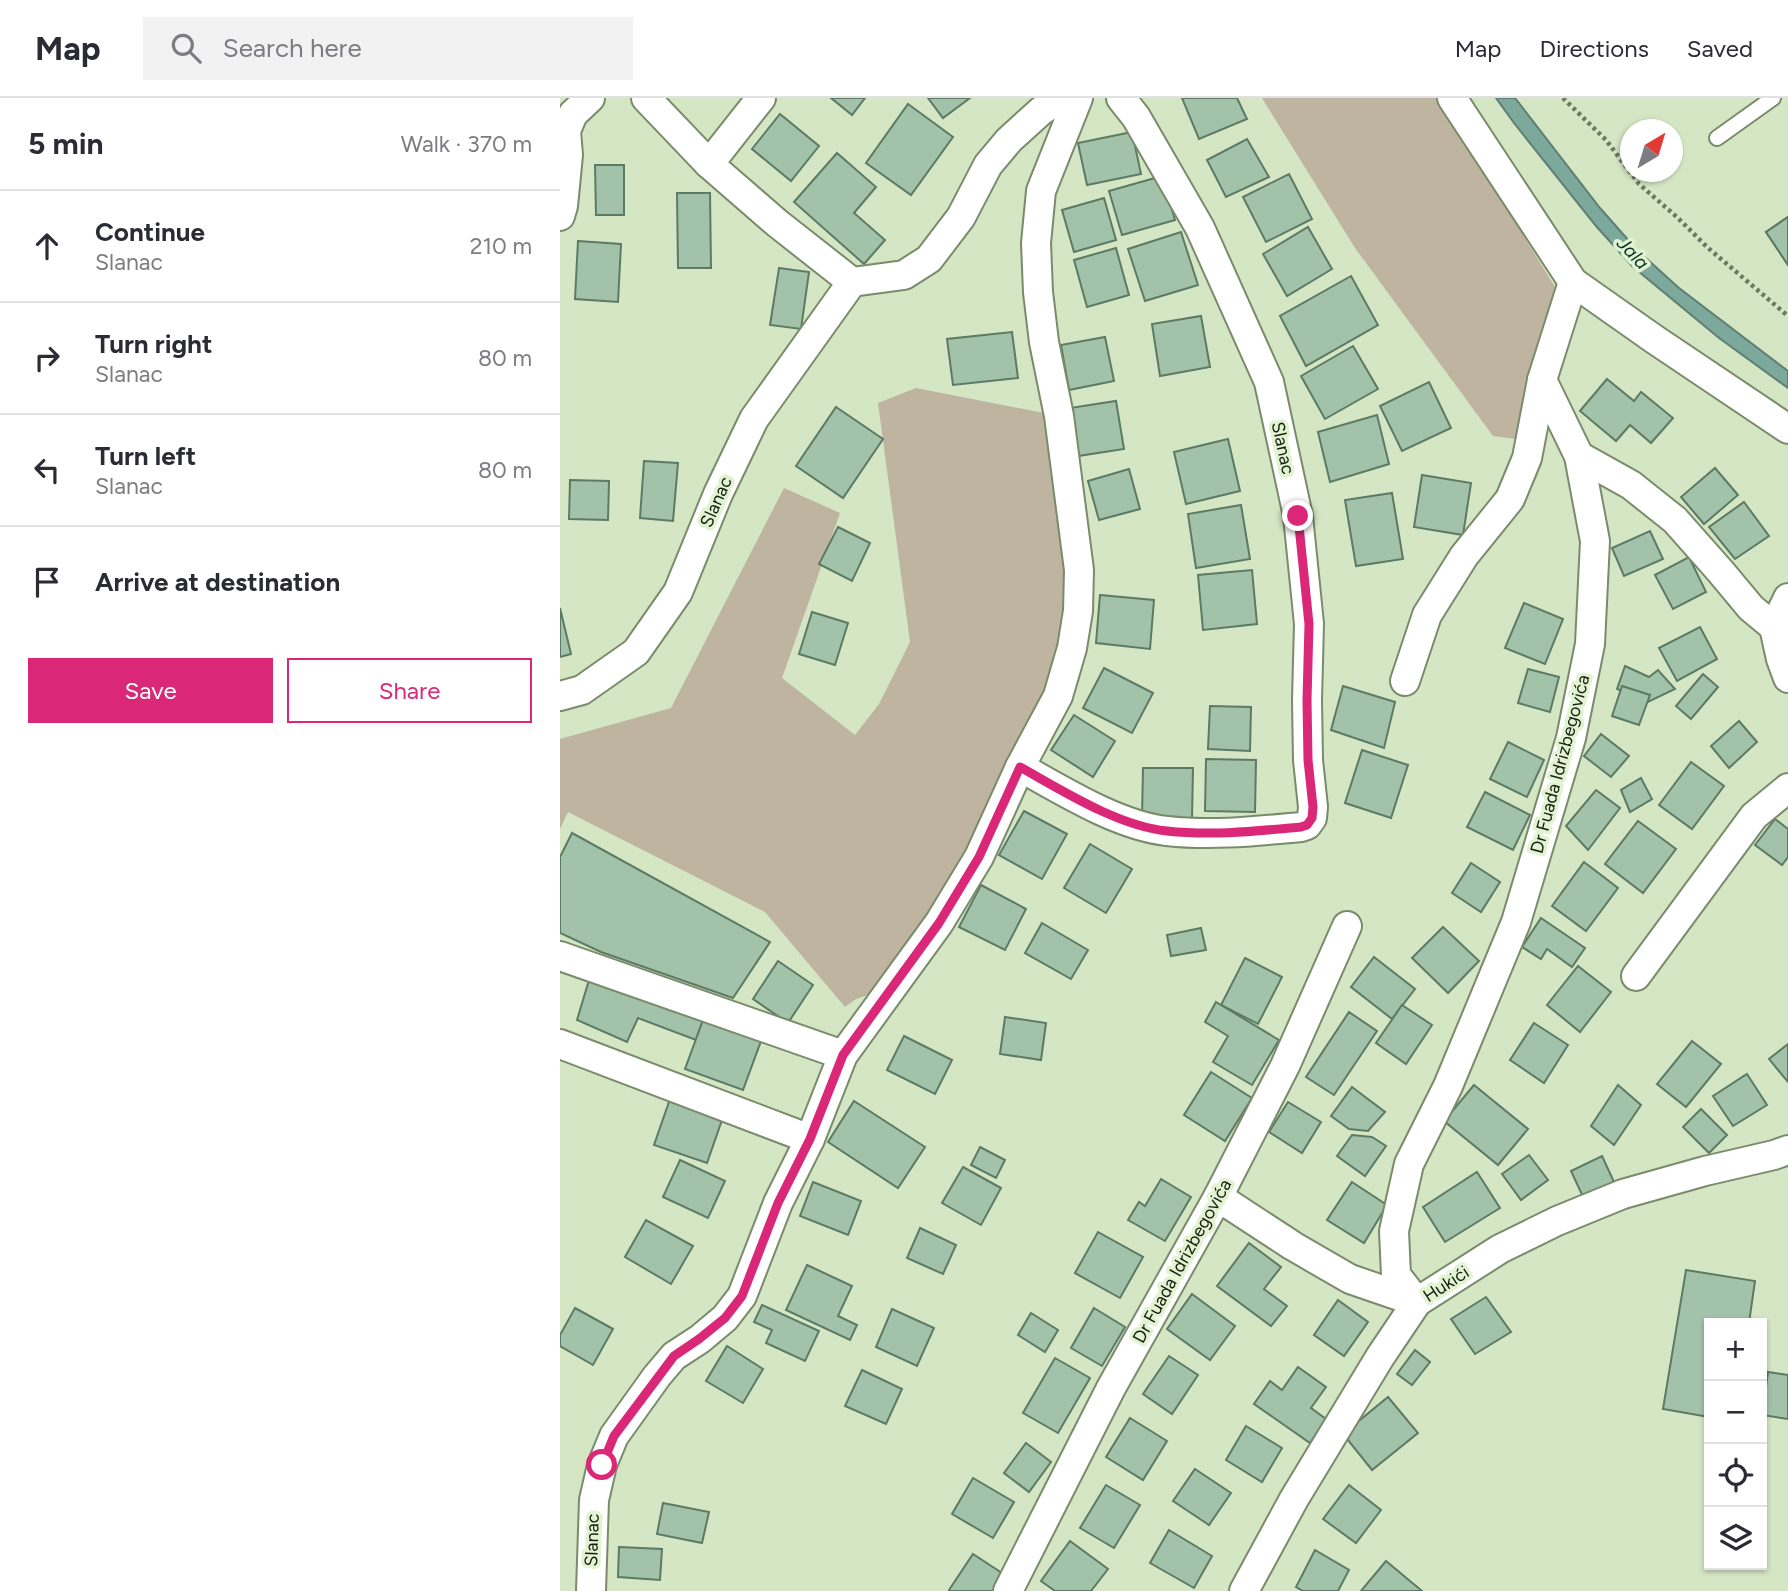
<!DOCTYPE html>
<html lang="en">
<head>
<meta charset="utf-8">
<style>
  body { margin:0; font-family:Figtree,sans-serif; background:#f2f2f3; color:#2b2b33 }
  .controls { position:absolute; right:21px; bottom:21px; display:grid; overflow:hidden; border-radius:0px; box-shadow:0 2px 5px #0004 }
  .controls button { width:63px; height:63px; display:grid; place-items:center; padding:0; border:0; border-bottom:2px solid #e1e1e2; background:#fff; color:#2b2b33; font:35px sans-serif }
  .compass { position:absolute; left:1060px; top:21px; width:63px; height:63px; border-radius:50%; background:#fff; box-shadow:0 2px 5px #0004; rotate:38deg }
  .stop { position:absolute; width:21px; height:21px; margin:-16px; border:5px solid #db2777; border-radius:50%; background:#fff }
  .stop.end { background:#db2777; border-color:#fff; box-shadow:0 2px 7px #0008 }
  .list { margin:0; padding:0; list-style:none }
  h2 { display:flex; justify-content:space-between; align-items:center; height:91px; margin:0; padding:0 28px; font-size:30px }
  h2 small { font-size:23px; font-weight:400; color:#7c7c81 }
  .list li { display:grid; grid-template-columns:46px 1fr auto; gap:21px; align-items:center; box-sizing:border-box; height:112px; padding:0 28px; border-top:2px solid #e1e1e2 }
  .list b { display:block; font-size:26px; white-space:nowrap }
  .list p { margin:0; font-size:23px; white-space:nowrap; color:#7c7c81 }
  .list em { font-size:23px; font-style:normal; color:#7c7c81 }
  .actions { display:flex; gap:14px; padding:21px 28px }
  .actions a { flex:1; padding:16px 0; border:2px solid #db2777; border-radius:0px; text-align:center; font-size:24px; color:#db2777 }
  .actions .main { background:#db2777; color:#fff }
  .icon { flex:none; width:38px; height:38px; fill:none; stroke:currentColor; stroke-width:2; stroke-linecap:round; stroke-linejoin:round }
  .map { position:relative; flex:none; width:1228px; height:1493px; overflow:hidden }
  header { display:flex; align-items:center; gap:42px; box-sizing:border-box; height:98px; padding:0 35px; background:#fff; border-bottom:2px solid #e1e1e2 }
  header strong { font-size:33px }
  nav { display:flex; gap:38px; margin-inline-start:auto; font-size:24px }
  .search { width:490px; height:63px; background:#f2f2f3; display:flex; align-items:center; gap:18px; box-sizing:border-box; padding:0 24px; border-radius:0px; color:#7c7c81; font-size:26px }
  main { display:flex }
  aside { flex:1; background:#fff }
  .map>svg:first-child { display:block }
  .green { fill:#beb49f }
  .water { fill:#7da89c; stroke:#5f7f73; stroke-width:2 }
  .building { fill:#a2c3aa; stroke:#5c7a64; stroke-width:2 }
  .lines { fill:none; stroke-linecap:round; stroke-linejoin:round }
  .service-casing { stroke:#7a8b6b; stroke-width:18 }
  .minor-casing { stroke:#7a8b6b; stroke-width:32 }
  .path { stroke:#6d7862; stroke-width:4.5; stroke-dasharray:3.5 3.5; stroke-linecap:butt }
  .service { stroke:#fff; stroke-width:14 }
  .minor { stroke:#fff; stroke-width:28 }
  .route { stroke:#db2777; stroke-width:9 }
  .labels { text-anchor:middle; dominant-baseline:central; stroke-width:7; stroke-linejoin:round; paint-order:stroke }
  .street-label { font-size:18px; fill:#181e12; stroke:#e1f3d1 }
  .water-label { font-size:19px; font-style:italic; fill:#09332a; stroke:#e1f3d1 }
</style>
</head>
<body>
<header>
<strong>Map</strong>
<div class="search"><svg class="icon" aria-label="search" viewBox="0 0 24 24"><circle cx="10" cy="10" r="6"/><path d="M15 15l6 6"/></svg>Search here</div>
<nav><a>Map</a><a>Directions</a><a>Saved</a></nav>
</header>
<main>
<aside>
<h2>5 min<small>Walk · 370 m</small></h2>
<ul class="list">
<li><svg class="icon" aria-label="ahead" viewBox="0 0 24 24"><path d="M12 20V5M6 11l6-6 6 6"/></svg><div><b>Continue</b><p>Slanac</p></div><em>210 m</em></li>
<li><svg class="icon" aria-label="right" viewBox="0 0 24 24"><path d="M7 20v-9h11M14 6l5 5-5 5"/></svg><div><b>Turn right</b><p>Slanac</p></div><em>80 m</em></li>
<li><svg class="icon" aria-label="left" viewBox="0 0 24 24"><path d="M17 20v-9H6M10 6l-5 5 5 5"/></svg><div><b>Turn left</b><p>Slanac</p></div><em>80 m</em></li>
<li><svg class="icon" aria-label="arrive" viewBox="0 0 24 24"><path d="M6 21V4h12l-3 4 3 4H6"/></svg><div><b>Arrive at destination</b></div></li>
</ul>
<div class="actions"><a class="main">Save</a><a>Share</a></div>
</aside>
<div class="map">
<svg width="1228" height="1493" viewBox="0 0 1228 1493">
  <rect width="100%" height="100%" fill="#d4e6c4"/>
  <g class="green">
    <polygon points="702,0 879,0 1006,207 963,342 933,338 795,150"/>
    <polygon points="356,290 499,318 519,472 498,598 319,907 308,897 296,901 285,909 205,814 8,714 0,731 0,641 111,610 224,390 280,415 222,580 295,637 319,606 350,544 318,305"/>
  </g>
  <polygon class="water" points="936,0 955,0 1040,110 1077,152 1119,190 1228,273 1228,290 1159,240 1072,168 1036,128 954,25"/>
  <g class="building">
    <polygon points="271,0 305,0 292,17"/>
    <polygon points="368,0 410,0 383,20"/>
    <polygon points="622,0 677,0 687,21 639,41"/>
    <polygon points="348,6 393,39 351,97 306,65"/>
    <polygon points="220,16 259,48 231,83 192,51"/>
    <polygon points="572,34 581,76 527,87 518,45"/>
    <polygon points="687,41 709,79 666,99 647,62"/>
    <polygon points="277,55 316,89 294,115 325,142 304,166 234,104"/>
    <polygon points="35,67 64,67 64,117 36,117"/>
    <polygon points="729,76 752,121 706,144 683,99"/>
    <polygon points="602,78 615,122 562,137 549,93"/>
    <polygon points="117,95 150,95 151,170 118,170"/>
    <polygon points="544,100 556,142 514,154 502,112"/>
    <polygon points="1228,119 1228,167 1206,134"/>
    <polygon points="1228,119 1228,167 1206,134"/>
    <polygon points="748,129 772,171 727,198 703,156"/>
    <polygon points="621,134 638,187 585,203 568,151"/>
    <polygon points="18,143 61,146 58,204 15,201"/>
    <polygon points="556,150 569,197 527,209 514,162"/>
    <polygon points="219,170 249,174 241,231 210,227"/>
    <polygon points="791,178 818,227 746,268 720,218"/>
    <polygon points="641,218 650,269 600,278 592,226"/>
    <polygon points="452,234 458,280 393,287 387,241"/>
    <polygon points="545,239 554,283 509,292 501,247"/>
    <polygon points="793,248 818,291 765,321 741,278"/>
    <polygon points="1047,281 1074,303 1081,294 1113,320 1091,345 1070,327 1056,343 1020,313"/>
    <polygon points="869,284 891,330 842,353 820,308"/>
    <polygon points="556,303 564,351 518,358 510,310"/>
    <polygon points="276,309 323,341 283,400 236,368"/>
    <polygon points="817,317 829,366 770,384 758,334"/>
    <polygon points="668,341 680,393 626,406 614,354"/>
    <polygon points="84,363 118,365 113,423 80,420"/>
    <polygon points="1155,370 1178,397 1144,426 1121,399"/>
    <polygon points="569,371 580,411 539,422 528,383"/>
    <polygon points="862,377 911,385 903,437 854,429"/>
    <polygon points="10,382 49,383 48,422 9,421"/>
    <polygon points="832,395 843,461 796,468 785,402"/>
    <polygon points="1184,404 1209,438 1175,461 1149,429"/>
    <polygon points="681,407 690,461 636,470 628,416"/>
    <polygon points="278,429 310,445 292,483 259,466"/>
    <polygon points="1090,433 1103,461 1064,478 1052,450"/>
    <polygon points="1129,459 1146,494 1113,511 1095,477"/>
    <polygon points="692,472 697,526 643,532 638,477"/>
    <polygon points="540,497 594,502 590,551 536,545"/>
    <polygon points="964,505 1003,521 985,566 945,550"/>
    <polygon points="0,510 11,556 0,559"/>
    <polygon points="252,514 288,525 275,567 239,556"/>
    <polygon points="1140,529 1157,561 1117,583 1099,550"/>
    <polygon points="1065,568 1089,579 1098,572 1115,591 1088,604 1057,591"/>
    <polygon points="544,570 593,595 572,635 523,610"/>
    <polygon points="968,571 999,579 990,614 958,605"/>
    <polygon points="1143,576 1158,589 1131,621 1116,608"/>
    <polygon points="783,588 835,604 824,650 771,632"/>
    <polygon points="1062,588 1090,597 1079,627 1052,618"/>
    <polygon points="650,608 691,609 690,653 648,651"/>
    <polygon points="514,617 555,643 533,679 491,652"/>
    <polygon points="1179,623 1197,644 1169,670 1151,648"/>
    <polygon points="1041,636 1069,658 1051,679 1024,658"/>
    <polygon points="948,644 984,662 967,699 930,681"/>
    <polygon points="802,652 848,667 831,720 785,705"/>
    <polygon points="646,661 696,662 695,714 645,713"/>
    <polygon points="1131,664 1164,688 1132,731 1099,707"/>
    <polygon points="583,670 633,670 632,720 582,719"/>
    <polygon points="1081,680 1092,701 1070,714 1061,692"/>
    <polygon points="1036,692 1060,710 1028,752 1006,728"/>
    <polygon points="925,694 970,717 953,752 907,729"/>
    <polygon points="464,713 507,736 482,781 439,757"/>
    <polygon points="1215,721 1228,731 1228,759 1222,767 1195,747"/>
    <polygon points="1078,723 1116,751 1083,795 1045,766"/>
    <polygon points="12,735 210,844 173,900 41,854 0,835 0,759"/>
    <polygon points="530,746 572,771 546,815 504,790"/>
    <polygon points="1024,764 1058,790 1026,833 992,808"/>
    <polygon points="911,765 940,784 921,814 892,795"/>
    <polygon points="421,787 466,811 445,852 399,829"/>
    <polygon points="981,820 1025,850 1012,869 987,851 981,861 962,849"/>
    <polygon points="482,825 528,852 511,881 465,855"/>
    <polygon points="883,829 919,863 888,895 852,860"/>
    <polygon points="641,830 646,852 611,858 607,837"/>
    <polygon points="814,859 855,891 832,921 791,889"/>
    <polygon points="685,860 722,879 698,926 661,907"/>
    <polygon points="218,863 253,887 228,925 193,901"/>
    <polygon points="1018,868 1051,894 1020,934 987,907"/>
    <polygon points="29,882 143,922 136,942 78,920 67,944 17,922"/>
    <polygon points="656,904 719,942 692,987 653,964 668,938 645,924"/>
    <polygon points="842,907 872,927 846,966 816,945"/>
    <polygon points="789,914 817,933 774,997 746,979"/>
    <polygon points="445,919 486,925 481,962 440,956"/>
    <polygon points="143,922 201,943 183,992 125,971"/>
    <polygon points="974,925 1008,947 984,985 950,962"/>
    <polygon points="344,938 392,962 375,996 327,972"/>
    <polygon points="1132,943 1161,966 1126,1009 1097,986"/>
    <polygon points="1228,946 1228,984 1209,961"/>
    <polygon points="651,974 692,1000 665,1043 624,1017"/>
    <polygon points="1187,976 1207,1007 1173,1028 1153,998"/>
    <polygon points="914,987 968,1031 938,1067 884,1023"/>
    <polygon points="1058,987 1081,1007 1054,1047 1031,1028"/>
    <polygon points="792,989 825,1014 808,1033 789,1031 771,1018"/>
    <polygon points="110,1001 163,1019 147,1065 94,1047"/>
    <polygon points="294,1003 365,1049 338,1090 268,1044"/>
    <polygon points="728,1004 761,1024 742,1055 709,1034"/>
    <polygon points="1141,1011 1167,1037 1149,1055 1123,1029"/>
    <polygon points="792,1037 812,1039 826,1048 805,1078 777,1058"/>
    <polygon points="420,1049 445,1062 436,1080 411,1067"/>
    <polygon points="969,1057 988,1082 961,1102 942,1076"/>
    <polygon points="1042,1058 1055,1086 1024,1101 1011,1073"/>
    <polygon points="120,1062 165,1083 148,1120 103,1099"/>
    <polygon points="403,1069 441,1090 421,1127 382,1105"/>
    <polygon points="917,1074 940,1110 885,1144 863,1109"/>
    <polygon points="601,1081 631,1099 605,1143 568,1122 579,1104 585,1108"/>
    <polygon points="253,1084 301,1103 288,1137 240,1118"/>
    <polygon points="792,1084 827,1107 804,1145 767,1122"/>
    <polygon points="86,1122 133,1148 111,1186 65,1159"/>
    <polygon points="360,1130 396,1147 383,1176 347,1160"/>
    <polygon points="538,1134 583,1159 560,1200 515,1175"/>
    <polygon points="689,1145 721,1169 704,1191 727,1208 711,1228 657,1188"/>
    <polygon points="247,1167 292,1188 278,1218 297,1227 290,1242 226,1212"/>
    <polygon points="1126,1172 1195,1183 1189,1225 1149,1225 1149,1319 1103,1311"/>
    <polygon points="632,1196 675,1228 650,1262 607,1231"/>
    <polygon points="926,1199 951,1234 915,1256 891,1221"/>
    <polygon points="778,1202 808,1224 784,1258 754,1237"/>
    <polygon points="202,1207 259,1233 245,1263 206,1245 212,1232 194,1224"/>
    <polygon points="15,1210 53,1231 33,1267 0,1248 0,1237"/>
    <polygon points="534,1210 565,1229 542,1268 511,1250"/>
    <polygon points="332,1211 374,1230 357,1268 316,1249"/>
    <polygon points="471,1215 498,1232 485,1254 458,1237"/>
    <polygon points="167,1248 203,1271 183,1305 146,1283"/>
    <polygon points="855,1252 870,1264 852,1287 837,1276"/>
    <polygon points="609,1258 638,1277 612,1316 583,1296"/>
    <polygon points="495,1260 530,1280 498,1335 463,1315"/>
    <polygon points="738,1269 766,1289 751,1310 766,1321 750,1345 694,1306 710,1283 722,1292"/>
    <polygon points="302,1272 342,1291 326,1326 285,1308"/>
    <polygon points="1208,1274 1228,1277 1228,1321 1202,1317"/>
    <polygon points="828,1299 858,1335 812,1372 783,1336"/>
    <polygon points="570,1320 607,1343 583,1382 546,1359"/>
    <polygon points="686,1328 722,1350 702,1384 666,1362"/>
    <polygon points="466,1345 491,1364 469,1394 444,1375"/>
    <polygon points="635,1371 671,1395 649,1427 613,1403"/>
    <polygon points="413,1380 454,1404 433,1440 392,1416"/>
    <polygon points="546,1387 580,1407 554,1450 520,1430"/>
    <polygon points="789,1387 821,1412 796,1445 763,1421"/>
    <polygon points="103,1405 149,1414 142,1445 97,1436"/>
    <polygon points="609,1432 652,1458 634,1490 590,1465"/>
    <polygon points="510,1443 548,1471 531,1493 495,1493 481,1483"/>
    <polygon points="59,1449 102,1451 100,1482 58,1479"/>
    <polygon points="755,1452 789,1472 778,1493 743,1493 736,1489"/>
    <polygon points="413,1456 445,1477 434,1493 390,1493 389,1492"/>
    <polygon points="826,1463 862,1493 801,1493"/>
  </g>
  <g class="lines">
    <defs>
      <polyline id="service" points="1157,40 1213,0"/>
      <g id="minor">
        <polyline points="86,0 149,66 217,125 292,184"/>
        <polyline points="892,0 1013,184 1094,241 1228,331"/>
        <polyline points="149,66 201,0"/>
        <polyline points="0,118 3,108 8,57 6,33 13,16 30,0"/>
        <polyline points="1019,358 1071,387 1115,422 1161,474 1191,510 1214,529"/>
        <polyline points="1228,500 1214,529 1221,561 1228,580"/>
        <polyline points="845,583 867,517 904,458 950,401 967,360 982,282 1013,184"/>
        <polyline points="0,598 22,592 76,554 118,494 158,396 194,321 292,184 344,177 369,161 401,119 428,67 449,42 481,13 500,0"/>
        <path d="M460 669C503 693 559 728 607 733 652 738 697 733 741 729L747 727 752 720 753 709 748 662 747 602 749 526 738 418 709 284 640 130 576 19 561 0"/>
        <polyline points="0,858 283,957"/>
        <polyline points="1076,878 1194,718 1228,690"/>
        <polyline points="0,946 250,1041"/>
        <polyline points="658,1099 733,1148 790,1181 857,1204"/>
        <polyline points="857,1204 836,1177 834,1133 849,1066 888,988 956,824 1011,640 1030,546 1035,443 1019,358 982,282"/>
        <polyline points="31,1493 34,1402 42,1367 54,1338 97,1278 114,1258 140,1241 165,1220 182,1198 218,1105 250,1041 283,957 379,825 419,759 460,669 498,598 512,550 518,513 519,472 499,318 484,244 478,194 476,145 481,93 518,0"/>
        <polyline points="448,1493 551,1290 658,1099 725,968 787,828"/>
        <polyline points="684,1493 734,1401 820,1259 857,1204 940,1151 997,1123 1063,1096 1145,1073 1214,1057 1228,1052"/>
      </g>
    </defs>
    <use href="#service" class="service-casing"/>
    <use href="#minor" class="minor-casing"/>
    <polyline class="path" points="1003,0 1046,42 1079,86 1118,120 1147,149 1228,218"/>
    <use href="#service" class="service"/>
    <use href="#minor" class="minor"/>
  </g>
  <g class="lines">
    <path class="route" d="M42 1367 54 1338 114 1258 139 1241 165 1220 182 1198 218 1105 250 1041 283 957 379 825 419 759 460 669C503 693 558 728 607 733 652 738 697 733 741 729L747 727 752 720 753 709 748 662 747 602 749 526 738 418"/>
  </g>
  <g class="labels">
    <g class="street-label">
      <text transform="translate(723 350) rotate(78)">Slanac</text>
      <text transform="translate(156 404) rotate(-66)">Slanac</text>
      <text transform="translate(1000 666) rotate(-75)">Dr Fuada Idrizbegovića</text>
      <text transform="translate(622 1163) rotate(-61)">Dr Fuada Idrizbegovića</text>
      <text transform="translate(886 1186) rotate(-33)">Hukići</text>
      <text transform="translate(32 1442) rotate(-88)">Slanac</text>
    </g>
    <g class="water-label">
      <text transform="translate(1073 155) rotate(47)">Jala</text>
    </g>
  </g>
</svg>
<div class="controls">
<button>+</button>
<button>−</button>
<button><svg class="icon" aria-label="locate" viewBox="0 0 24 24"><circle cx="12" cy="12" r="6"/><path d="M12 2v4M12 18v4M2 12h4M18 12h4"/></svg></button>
<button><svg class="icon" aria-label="layers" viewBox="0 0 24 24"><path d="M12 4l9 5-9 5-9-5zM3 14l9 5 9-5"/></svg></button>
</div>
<svg class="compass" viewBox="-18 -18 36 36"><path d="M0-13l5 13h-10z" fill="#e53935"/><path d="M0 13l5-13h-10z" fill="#7c7c81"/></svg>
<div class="stop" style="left:42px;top:1367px"></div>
<div class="stop end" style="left:738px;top:418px"></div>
</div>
</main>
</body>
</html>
